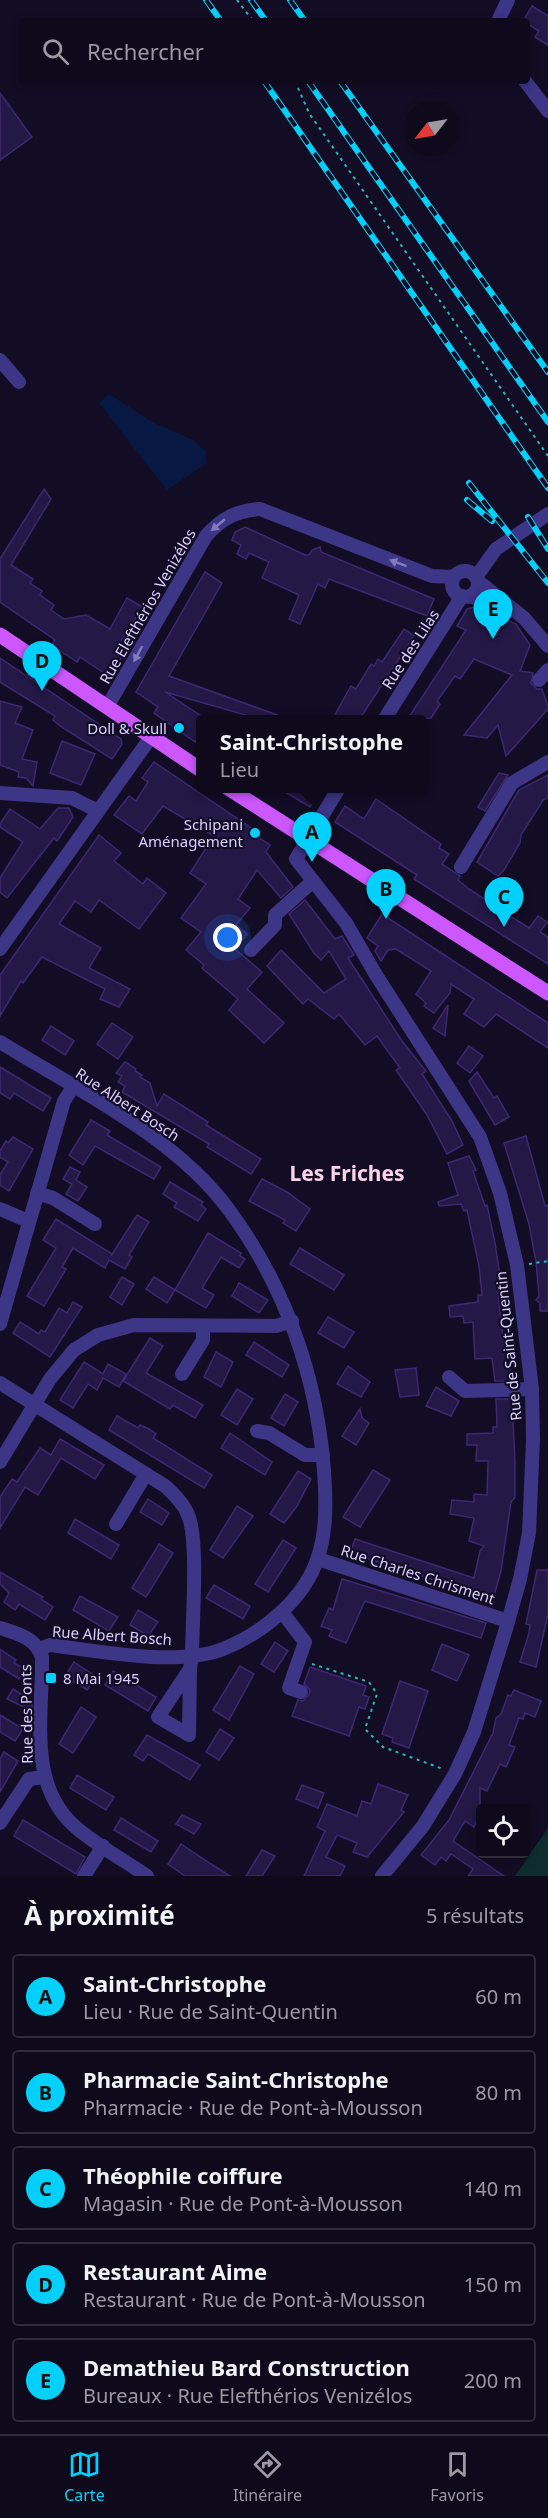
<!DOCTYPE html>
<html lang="fr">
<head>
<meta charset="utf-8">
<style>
  body { margin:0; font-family:"Noto Sans",sans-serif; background:#171324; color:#f1f3f6 }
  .controls { position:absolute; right:18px; bottom:18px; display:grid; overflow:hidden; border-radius:6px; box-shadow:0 3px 9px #0003 }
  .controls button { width:54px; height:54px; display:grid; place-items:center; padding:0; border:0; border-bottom:2px solid #2e2b3a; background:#0e0a1b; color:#f1f3f6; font:30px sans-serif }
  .compass { position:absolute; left:404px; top:102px; width:54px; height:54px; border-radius:50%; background:#0e0a1b; box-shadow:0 3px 9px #0003; rotate:239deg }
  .you { position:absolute; left:228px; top:938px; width:21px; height:21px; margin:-15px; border:4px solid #fff; border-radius:50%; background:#1a73e8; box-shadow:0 0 0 9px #1a73e833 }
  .badge { display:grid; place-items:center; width:39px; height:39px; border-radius:50%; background:#00d0fb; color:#111; font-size:20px; font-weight:700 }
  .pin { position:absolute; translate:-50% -50px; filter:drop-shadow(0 2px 3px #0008) }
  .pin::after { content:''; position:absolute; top:32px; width:21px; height:18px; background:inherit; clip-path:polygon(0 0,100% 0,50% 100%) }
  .popup { position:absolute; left:196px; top:715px; width:231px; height:78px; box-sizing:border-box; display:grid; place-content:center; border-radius:6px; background:#0e0a1b; filter:drop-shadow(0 2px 4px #0005); font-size:20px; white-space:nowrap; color:#9b9aa3 }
  .popup b { font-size:22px; color:#f1f3f6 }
  .popup::after { content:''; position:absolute; left:50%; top:100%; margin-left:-12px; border:12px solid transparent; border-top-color:#0e0a1b }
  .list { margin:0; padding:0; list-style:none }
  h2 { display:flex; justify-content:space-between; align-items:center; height:78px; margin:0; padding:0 24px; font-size:26px }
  h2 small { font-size:20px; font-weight:400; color:#9b9aa3 }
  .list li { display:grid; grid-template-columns:39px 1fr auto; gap:18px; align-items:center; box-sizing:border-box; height:84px; margin:0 12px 12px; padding:0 12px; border:2px solid #2e2b3a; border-radius:6px }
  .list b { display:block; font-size:22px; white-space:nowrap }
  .list p { margin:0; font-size:20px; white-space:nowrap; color:#9b9aa3 }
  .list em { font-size:20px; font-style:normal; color:#9b9aa3 }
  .icon { flex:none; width:33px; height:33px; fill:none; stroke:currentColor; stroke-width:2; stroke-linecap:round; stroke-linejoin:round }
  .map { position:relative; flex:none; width:548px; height:1876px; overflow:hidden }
  .search { position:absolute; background:#0e0a1b; box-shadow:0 3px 9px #0003; left:18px; right:18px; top:18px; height:66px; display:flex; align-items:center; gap:15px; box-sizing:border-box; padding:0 21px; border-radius:6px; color:#9b9aa3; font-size:22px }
  .sheet { height:558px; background:#0e0a1b }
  nav { display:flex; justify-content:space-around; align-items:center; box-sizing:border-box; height:84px; border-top:2px solid #2e2b3a; background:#0e0a1b; font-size:16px; color:#9b9aa3 }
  nav a { display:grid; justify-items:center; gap:3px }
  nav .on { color:#00d0fb }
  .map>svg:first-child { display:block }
  .green { fill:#0f2d2e }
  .water { fill:#071843 }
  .building { fill:#241846; stroke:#3c2873; stroke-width:1.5 }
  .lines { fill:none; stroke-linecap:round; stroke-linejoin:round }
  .path { stroke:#27babc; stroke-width:2; stroke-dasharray:3 4.5; stroke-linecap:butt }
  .minor { stroke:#3d3586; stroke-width:14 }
  .major { stroke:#cc57ff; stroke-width:15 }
  .rail-casing { stroke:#00d0fb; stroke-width:6 }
  .rail { stroke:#120d24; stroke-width:4; stroke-dasharray:11; stroke-linecap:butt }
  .oneway { fill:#837bbc }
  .poi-dot { fill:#00d0fb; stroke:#120d24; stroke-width:2 }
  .labels { text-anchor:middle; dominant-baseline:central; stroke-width:4.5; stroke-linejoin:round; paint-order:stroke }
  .street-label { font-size:15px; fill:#d8d0ff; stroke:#120d24 }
  .poi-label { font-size:15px; fill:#d8d0ff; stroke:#120d24; text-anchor:end }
  .district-label { font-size:21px; font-weight:bold; fill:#ffd2eb; stroke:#120d24 }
</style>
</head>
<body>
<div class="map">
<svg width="548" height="1876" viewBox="0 0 548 1876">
  <rect width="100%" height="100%" fill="#120d24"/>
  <polygon class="green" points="548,1828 548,1876 515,1876"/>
  <polygon class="water" points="109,394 152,422 193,440 205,451 207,463 167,490 99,403"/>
  <g class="building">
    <polygon points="532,6 548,16 548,45 535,37 539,31 523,21"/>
    <polygon points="0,93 32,137 0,160"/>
    <polygon points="44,489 51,499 11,565 33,579 30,583 42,591 40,595 54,605 51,610 64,619 86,615 110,629 127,598 143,607 114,652 122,657 110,677 80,657 77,662 62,652 52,645 55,640 0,602 0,559"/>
    <polygon points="245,527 305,555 309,555 312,550 320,547 321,552 434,599 427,616 329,579 325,588 318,584 300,624 289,619 299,595 262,578 269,562 249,553 246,559 237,554 241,545 232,540 235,532"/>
    <polygon points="205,572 222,583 169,676 291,720 263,720 165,692 201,716 201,733 195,742 154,713 158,707 136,692"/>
    <polygon points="474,607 516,624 530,645 520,671 533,673 531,683 537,689 542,689 548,706 548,709 506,756 498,725 487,738 464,735 512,675 474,659 460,679 455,676 437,701 440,704 431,718 407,720 466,630 457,626 467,609"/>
    <polygon points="404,629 414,636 359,720 332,720 351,686 356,689 371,664 374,666 378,659 382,662"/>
    <polygon points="0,658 121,739 122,744 112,759 60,726 53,720 55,716 0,682"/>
    <polygon points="0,701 22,707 15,723 33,730 22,759 37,762 33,786 26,778 18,777 19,772 0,765"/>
    <polygon points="62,741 95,754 81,785 50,773"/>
    <polygon points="154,762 254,830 252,833 270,845 266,852 293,887 281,898 257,870 238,899 250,908 236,925 247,934 235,949 262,972 247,989 284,1023 264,1043 229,1010 238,999 202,968 204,965 186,950 201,932 181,918 206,884 190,873 214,836 163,806 142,834 114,815 129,796 136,801 148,782 142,778"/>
    <polygon points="499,773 508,775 485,811 478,807"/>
    <polygon points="548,775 548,798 543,800 521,835 520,843 504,870 498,876 477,862 519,790"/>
    <polygon points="280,789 322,789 310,807"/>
    <polygon points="376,799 441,844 439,848 449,854 442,864 460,876 458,880 469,889 529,928 538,916 547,922 540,932 548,937 548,964 414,879 417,875 335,822 345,806 364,819"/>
    <polygon points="58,808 69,808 73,817 57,841 54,838 7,898 0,892 0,878 23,842 0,827 0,824 10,809 40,829"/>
    <polygon points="99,835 121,853 114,861 143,884 147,878 166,893 139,929 99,900 91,912 75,901 59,924 101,948 89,968 130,989 119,1007 100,999 105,989 42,957 23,983 21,981 0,1016 0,975"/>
    <polygon points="305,900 335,939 342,936 354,955 348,958 402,1041 426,1071 422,1074 452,1121 463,1145 447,1154 427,1115 396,1070 400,1068 377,1036 365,1045 339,1014 334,1019 308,999 303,1004 267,966 281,950 324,993 346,979 329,951 321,960 314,953 289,914"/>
    <polygon points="382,914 548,1023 548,1048 496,1014 484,1027 464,1014 474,999 451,984 450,993 434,1013 424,1006 426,1003 416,994 431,971 396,949 388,950 381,961 375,951 378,946 367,938"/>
    <polygon points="448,1005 445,1036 433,1028"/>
    <polygon points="112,1023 133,1037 118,1059 97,1044"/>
    <polygon points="51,1026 74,1041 65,1055 42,1040"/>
    <polygon points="469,1046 483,1056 470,1073 457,1063"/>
    <polygon points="125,1062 136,1069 135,1071 142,1075 140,1077 150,1083 157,1106 164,1094 208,1122 206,1125 261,1159 251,1174 207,1147 209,1144 122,1092 125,1086 118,1082 122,1076 116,1073"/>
    <polygon points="0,1067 51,1098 43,1111 14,1093 10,1099 0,1093"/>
    <polygon points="477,1072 494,1098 497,1096 509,1117 495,1125 469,1081"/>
    <polygon points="91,1120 110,1131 107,1135 161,1167 154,1179 95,1146 83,1165 69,1155"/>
    <polygon points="526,1136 545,1206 548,1205 548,1311 540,1311 540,1303 536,1300 539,1296 536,1262 529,1224 504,1143"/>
    <polygon points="13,1137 33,1149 9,1191 0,1185 0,1175 8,1162 0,1157 0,1151 6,1141 8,1143"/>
    <polygon points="469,1156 476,1170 473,1171 485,1206 487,1205 495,1243 501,1283 497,1284 503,1338 507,1338 510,1352 511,1381 495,1381 492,1358 475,1359 473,1322 464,1323 463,1316 450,1317 449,1306 478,1302 478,1295 482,1295 479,1266 467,1210 464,1211 461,1204 439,1206 438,1202 458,1195 448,1163"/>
    <polygon points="70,1167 80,1172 76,1180 87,1187 78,1201 66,1194 72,1184 63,1179"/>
    <polygon points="262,1179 287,1192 310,1209 296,1231 283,1223 285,1220 249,1201"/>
    <polygon points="170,1182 203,1202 201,1205 206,1209 198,1221 174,1207 177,1203 163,1194"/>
    <polygon points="137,1215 149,1222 129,1255 132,1257 125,1269 109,1260 105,1268 73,1248 62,1267 66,1269 44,1306 27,1296 56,1248 43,1240 56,1219 112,1254 111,1256"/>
    <polygon points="208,1233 241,1253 240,1256 245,1259 239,1268 221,1257 202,1288 214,1295 206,1308 175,1290"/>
    <polygon points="300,1248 344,1275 334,1290 290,1264"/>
    <polygon points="122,1277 134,1284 122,1305 110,1297"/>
    <polygon points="154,1277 175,1290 167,1303 146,1289"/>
    <polygon points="239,1283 268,1300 259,1313 232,1296"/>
    <polygon points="73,1302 82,1307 50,1357 13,1333 20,1322 39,1334 41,1330 45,1332 59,1308 67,1313"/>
    <polygon points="328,1317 354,1332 344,1348 318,1333"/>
    <polygon points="150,1338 163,1346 146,1373 203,1405 195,1418 173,1405 170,1409 123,1381"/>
    <polygon points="254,1342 289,1365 282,1377 246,1355"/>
    <polygon points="216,1352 233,1362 221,1387 204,1377"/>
    <polygon points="84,1362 103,1374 108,1364 126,1374 119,1387 103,1378 97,1390 88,1384 73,1408 60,1400"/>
    <polygon points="348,1366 370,1382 361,1397 337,1384"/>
    <polygon points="416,1368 419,1395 400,1397 395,1370"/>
    <polygon points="436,1387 459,1401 451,1416 426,1406"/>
    <polygon points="237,1389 253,1399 237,1425 221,1415"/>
    <polygon points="285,1394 298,1402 284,1426 271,1418"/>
    <polygon points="496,1399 512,1399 515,1461 515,1497 511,1502 501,1571 493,1599 350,1553 355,1539 474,1578 480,1551 484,1546 469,1541 474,1518 450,1514 452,1500 474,1502 474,1494 487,1495 488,1461 476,1461 477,1445 467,1445 467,1434 493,1433 493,1427 497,1427"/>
    <polygon points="360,1409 362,1418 369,1423 356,1445 342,1436"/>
    <polygon points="117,1416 138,1428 140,1425 149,1429 156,1434 153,1438 212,1475 204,1488 109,1430"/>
    <polygon points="230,1433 272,1462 265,1475 221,1448"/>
    <polygon points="60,1439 104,1465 95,1479 61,1458 38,1495 25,1487 0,1528 0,1497 12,1479 17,1482 40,1448 51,1455"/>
    <polygon points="373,1470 390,1480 360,1527 343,1517"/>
    <polygon points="298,1471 311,1479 297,1506 284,1523 270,1514"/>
    <polygon points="148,1499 169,1513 162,1525 140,1512"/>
    <polygon points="237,1506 253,1516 223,1558 210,1550"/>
    <polygon points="75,1519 119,1545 111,1559 68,1533"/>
    <polygon points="283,1540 296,1548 268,1592 255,1584"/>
    <polygon points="159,1544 173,1553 146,1597 132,1588"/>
    <polygon points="537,1570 548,1570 548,1614 536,1667 520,1662 529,1633 530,1625 526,1624"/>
    <polygon points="0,1572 43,1597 41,1599 53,1607 45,1620 19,1604 15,1610 4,1602 9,1593 0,1584"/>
    <polygon points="342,1579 486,1623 481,1638 365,1601 346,1643 329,1636 332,1630 321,1626 329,1608 333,1610"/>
    <polygon points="214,1585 250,1606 243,1619 206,1598"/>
    <polygon points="80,1596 118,1617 109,1631 73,1610"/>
    <polygon points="138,1610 158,1622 148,1636 130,1625"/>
    <polygon points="275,1642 288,1651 274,1672 261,1664"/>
    <polygon points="442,1644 469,1655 457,1681 432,1670"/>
    <polygon points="0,1649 16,1660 14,1663 25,1669 19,1679 0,1667"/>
    <polygon points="74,1662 95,1676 87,1690 65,1676"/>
    <polygon points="240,1666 254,1674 229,1720 213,1710"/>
    <polygon points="310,1667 366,1686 363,1695 369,1697 365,1709 359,1707 349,1736 292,1716 298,1700 303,1701 309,1695 310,1690 304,1684"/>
    <polygon points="113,1671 156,1697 148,1711 105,1685"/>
    <polygon points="400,1681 428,1691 409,1748 392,1742 393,1738 382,1734"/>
    <polygon points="13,1689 32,1701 32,1711 7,1699"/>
    <polygon points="514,1690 541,1701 535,1717 525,1713 523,1719 519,1718 509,1745 515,1747 506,1767 500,1764 487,1791 480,1788 480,1814 474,1827 465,1821 453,1841 504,1876 468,1876 473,1869 451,1854 446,1861 441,1857 435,1865 421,1855 449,1820 493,1733 496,1718 501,1714 508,1695 511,1696"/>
    <polygon points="81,1707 96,1717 73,1753 59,1744"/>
    <polygon points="0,1715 23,1729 15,1741 0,1732"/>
    <polygon points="220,1729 234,1738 219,1760 206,1752"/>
    <polygon points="147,1735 200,1765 190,1780 148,1754 143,1761 134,1755"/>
    <polygon points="4,1752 18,1761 0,1792 0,1759"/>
    <polygon points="77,1775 114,1797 106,1810 70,1788"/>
    <polygon points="378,1784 408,1795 401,1810 404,1812 367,1857 353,1852 357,1843 337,1835 326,1857 345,1866 340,1876 304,1876 325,1831 317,1827 327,1804 357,1816 362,1801 371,1804"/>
    <polygon points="302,1785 324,1793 318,1808 296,1799"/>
    <polygon points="182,1815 201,1824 194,1834 176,1824"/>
    <polygon points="121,1818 158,1841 151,1852 114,1830"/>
    <polygon points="23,1820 85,1857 76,1874 14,1836"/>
    <polygon points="181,1844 211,1864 230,1876 185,1876 168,1864"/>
    <polygon points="262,1850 275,1856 262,1876 246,1876"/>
  </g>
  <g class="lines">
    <g class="path">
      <polyline points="237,0 253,21"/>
      <polyline points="295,81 309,113 548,456"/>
      <polyline points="529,1264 548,1261"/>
      <polyline points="312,1664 369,1682 377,1694 365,1729 383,1747 443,1769"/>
    </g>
    <g class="minor">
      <polyline points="498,21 508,0"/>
      <polyline points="525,81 548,111"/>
      <polyline points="0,360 19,382"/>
      <circle cx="465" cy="584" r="13"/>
      <polyline points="476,577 496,549 548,514"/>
      <polyline points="478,581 524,618 548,646"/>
      <polyline points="470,596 508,611"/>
      <polyline points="539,680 548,670"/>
      <path d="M107 707 206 536C222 518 236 511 260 509L432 576 454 577"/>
      <polyline points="384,720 462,596"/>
      <polyline points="339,788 296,859 346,923 376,975 480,1137 500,1193 517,1265 532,1389 533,1439 529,1533 520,1579 505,1632 474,1732 455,1774 423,1826 382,1876"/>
      <polyline points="0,793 72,798 98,811"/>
      <polyline points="461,867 512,783 548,762"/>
      <polyline points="0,949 151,737"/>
      <polyline points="251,950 275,925 275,915 313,881"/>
      <path d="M0 1042C76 1089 176 1137 229 1210 285 1286 317 1376 324 1471 326 1499 327 1530 318 1557 305 1599 263 1633 223 1649 178 1667 98 1651 50 1645L39 1649"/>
      <polyline points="37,1193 53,1198 95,1224"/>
      <polyline points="0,1209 28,1221"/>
      <polyline points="0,1324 64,1101 73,1087"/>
      <polyline points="182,1374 203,1340 203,1326"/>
      <polyline points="449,1377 465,1391 532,1389"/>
      <path d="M0 1383 165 1486C174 1494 184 1504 188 1515 199 1539 192 1625 192 1655L190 1669 158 1717 189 1735 190 1669"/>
      <polyline points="257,1431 269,1433 305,1455 323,1455"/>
      <polyline points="0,1462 50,1379 74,1350 98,1335 134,1325 276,1326 292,1321"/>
      <polyline points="116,1524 146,1474"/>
      <polyline points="318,1559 508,1621"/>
      <polyline points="282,1612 305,1642 289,1688 301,1692"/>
      <path d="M0 1628C18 1634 35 1637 42 1657 43 1716 26 1788 79 1830 100 1847 125 1861 147 1876"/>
      <polyline points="0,1823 29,1779 44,1777"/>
      <polyline points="84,1876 103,1846"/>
    </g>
    <g class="major">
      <polyline points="0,635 201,770"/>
      <polyline points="228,788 548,993"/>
    </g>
    <defs>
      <g id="rail">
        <polyline points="206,0 221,21"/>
        <polyline points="251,0 266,21"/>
        <polyline points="290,0 305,21"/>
        <polyline points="264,81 548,488"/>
        <polyline points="308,81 548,422"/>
        <polyline points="340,81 548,372"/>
        <polyline points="469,483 548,583"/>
        <polyline points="467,500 492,521"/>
        <polyline points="528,517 548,549"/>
      </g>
    </defs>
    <use href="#rail" class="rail-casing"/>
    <use href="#rail" class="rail"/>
  </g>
  <defs><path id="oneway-solid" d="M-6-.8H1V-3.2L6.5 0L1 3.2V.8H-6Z" transform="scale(1.5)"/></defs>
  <g class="oneway">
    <use href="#oneway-solid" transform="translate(218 525) rotate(140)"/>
    <use href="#oneway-solid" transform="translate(398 563) rotate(-159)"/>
    <use href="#oneway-solid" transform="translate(138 654) rotate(118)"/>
  </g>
  <g class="poi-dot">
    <circle cx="179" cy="728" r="6"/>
    <circle cx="255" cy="833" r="6"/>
    <rect x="45" y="1672" width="12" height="12" rx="3"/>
  </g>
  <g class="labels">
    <g class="street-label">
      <text transform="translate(147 606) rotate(-60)">Rue Elefthérios Venizélos</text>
      <text transform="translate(410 649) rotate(-57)">Rue des Lilas</text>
      <text transform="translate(128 1104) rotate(33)">Rue Albert Bosch</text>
      <text transform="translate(508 1346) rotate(-96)">Rue de Saint-Quentin</text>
      <text transform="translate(418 1574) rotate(18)">Rue Charles Chrisment</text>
      <text transform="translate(112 1635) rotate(4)">Rue Albert Bosch</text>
      <text transform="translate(26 1714) rotate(-91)">Rue des Ponts</text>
    </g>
    <g class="poi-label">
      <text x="167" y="728">Doll &amp; Skull</text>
      <text x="243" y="824">Schipani<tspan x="243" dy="17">Aménagement</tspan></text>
      <text x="63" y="1678" text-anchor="start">8 Mai 1945</text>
    </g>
    <g class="district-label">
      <text x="347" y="1173">Les Friches</text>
    </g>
  </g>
</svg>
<div class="controls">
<button><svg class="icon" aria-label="locate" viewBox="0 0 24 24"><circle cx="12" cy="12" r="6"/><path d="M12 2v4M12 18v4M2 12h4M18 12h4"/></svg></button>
</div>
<svg class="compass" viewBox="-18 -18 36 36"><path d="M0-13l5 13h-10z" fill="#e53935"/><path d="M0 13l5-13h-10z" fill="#9b9aa3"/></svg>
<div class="you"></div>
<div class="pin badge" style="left:312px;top:862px">A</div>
<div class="popup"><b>Saint-Christophe</b>Lieu</div>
<div class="pin badge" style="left:386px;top:919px">B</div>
<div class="pin badge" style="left:504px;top:927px">C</div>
<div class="pin badge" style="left:42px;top:691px">D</div>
<div class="pin badge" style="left:493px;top:639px">E</div>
<div class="search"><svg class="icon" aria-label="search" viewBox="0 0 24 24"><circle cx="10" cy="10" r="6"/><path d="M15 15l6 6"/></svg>Rechercher</div>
</div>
<section class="sheet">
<h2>À proximité<small>5 résultats</small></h2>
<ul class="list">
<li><span class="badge">A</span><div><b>Saint-Christophe</b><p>Lieu · Rue de Saint-Quentin</p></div><em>60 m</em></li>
<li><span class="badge">B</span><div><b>Pharmacie Saint-Christophe</b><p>Pharmacie · Rue de Pont-à-Mousson</p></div><em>80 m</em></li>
<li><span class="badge">C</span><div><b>Théophile coiffure</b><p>Magasin · Rue de Pont-à-Mousson</p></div><em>140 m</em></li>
<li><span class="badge">D</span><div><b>Restaurant Aime</b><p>Restaurant · Rue de Pont-à-Mousson</p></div><em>150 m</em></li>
<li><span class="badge">E</span><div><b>Demathieu Bard Construction</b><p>Bureaux · Rue Elefthérios Venizélos</p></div><em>200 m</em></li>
</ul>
</section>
<nav>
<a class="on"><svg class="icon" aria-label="map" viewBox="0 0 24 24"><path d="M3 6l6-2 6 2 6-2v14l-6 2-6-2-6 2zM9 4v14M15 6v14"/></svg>Carte</a>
<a><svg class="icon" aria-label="directions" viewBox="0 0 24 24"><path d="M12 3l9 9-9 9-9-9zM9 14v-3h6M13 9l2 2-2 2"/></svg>Itinéraire</a>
<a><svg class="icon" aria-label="saved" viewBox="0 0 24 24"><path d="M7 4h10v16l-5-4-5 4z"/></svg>Favoris</a>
</nav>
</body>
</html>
